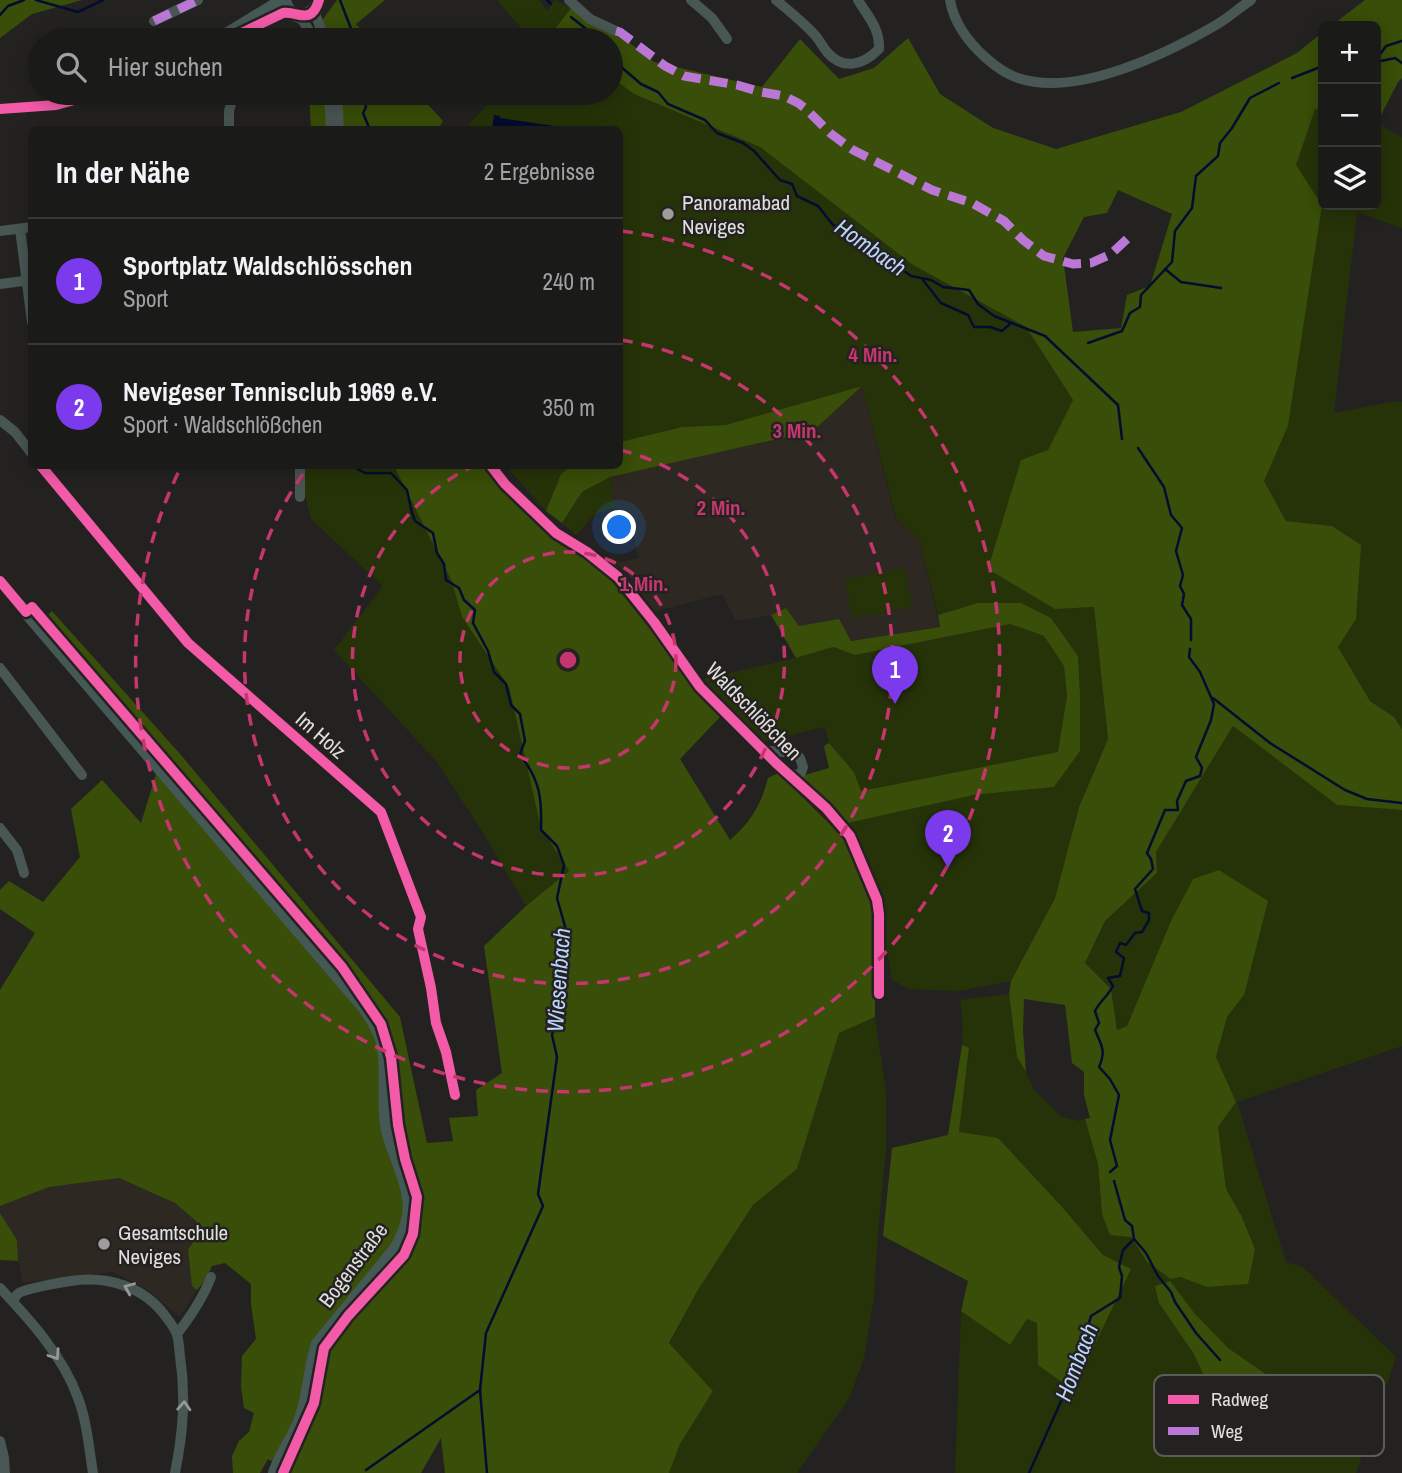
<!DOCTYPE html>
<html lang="de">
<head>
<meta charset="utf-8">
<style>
  body { margin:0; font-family:"Archivo Narrow",sans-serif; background:#272726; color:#f1f3f6 }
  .controls { position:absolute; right:21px; top:21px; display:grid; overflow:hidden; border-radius:10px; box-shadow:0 4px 18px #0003 }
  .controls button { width:63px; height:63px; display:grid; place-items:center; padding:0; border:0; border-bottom:2px solid #383838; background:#1a1a19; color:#f1f3f6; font:35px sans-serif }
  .you { position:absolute; left:620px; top:528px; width:24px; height:24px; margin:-18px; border:5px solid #fff; border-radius:50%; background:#1a73e8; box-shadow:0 0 0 10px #1a73e833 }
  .badge { display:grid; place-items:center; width:46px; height:46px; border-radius:50%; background:#7c3aed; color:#fff; font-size:23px; font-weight:700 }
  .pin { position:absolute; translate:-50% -58px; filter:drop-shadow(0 2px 4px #0008) }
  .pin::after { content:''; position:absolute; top:37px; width:24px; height:21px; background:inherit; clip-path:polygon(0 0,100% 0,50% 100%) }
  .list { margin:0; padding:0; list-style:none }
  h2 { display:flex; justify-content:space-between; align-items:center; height:91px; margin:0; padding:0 28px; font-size:30px }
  h2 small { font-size:23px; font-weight:400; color:#9fa1a2 }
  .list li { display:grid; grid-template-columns:46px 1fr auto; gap:21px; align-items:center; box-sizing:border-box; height:126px; padding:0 28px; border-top:2px solid #383838 }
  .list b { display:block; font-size:26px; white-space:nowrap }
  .list p { margin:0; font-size:23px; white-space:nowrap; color:#9fa1a2 }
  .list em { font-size:23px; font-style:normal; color:#9fa1a2 }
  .icon { flex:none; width:38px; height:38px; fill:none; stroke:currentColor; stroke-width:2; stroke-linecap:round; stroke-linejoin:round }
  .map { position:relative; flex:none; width:1402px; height:1473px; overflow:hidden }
  .search { position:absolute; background:#1a1a19; box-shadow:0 4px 18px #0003; left:28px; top:28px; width:595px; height:77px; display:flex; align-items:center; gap:18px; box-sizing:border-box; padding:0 24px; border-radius:38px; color:#9fa1a2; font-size:26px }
  .panel { position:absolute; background:#1a1a19; box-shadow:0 4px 18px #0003; left:28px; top:126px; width:595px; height:343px; border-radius:10px }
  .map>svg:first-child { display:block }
  .built { fill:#2d2821 }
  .green { fill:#263308 }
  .forest { fill:#394e08; fill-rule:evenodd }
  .water { fill:#030d2f }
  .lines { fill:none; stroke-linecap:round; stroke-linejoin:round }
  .stream { stroke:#030d2f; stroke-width:2.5 }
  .street { stroke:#485654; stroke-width:10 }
  .secondary { stroke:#445856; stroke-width:14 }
  .quiet { stroke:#ba77d6; stroke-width:9; stroke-dasharray:18 9; stroke-linecap:butt }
  .cycleway-casing { stroke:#242220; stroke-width:15 }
  .cycleway { stroke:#f35aa7; stroke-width:10 }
  .oneway { stroke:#949a98 }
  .ring { fill:none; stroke:#c6366e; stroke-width:3.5; stroke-dasharray:12 9 }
  .poi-dot { fill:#9e9d9b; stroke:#242220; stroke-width:2.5 }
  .labels { text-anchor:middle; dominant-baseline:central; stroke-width:5; stroke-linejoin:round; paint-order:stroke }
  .poi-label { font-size:21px; fill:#e0dfdd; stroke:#242220; text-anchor:start }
  .street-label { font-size:21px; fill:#e0dfdd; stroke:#242220 }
  .water-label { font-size:23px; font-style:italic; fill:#b9d4fd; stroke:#242220 }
  .key { fill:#242220; stroke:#5c5b59; stroke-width:2 }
  .key-label { font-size:19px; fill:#e0dfdd }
  .centre { fill:#c6366e; stroke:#242220; stroke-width:3.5 }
  .ring-label { font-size:21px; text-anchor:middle; font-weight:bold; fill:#c6366e; stroke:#242220; stroke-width:5; stroke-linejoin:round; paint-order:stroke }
</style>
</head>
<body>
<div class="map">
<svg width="1402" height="1473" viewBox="0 0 1402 1473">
  <rect width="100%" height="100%" fill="#232221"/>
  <g class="built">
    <polygon points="862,386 895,518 920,542 940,627 851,641 799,626 786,608 771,615 736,621 722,594 653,612 634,581 616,563 639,558 627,514 615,508 610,477 813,431"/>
    <polygon points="119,1178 175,1203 196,1221 198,1237 192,1286 197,1290 180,1317 149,1291 113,1272 23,1283 18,1261 17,1240 0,1213 0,1206 49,1187"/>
  </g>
  <g class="green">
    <polygon points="497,0 539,0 547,11 554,0 571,8 550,34 558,40 520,40 525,34 523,30"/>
    <polygon points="611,77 634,94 760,147 913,265 1026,327 1073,400 1048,450 1055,609 1094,607 1108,739 1079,807 1055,898 1011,981 959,991 909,989 892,980 877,890 861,849 848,823 974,795 1054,787 1080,750 1080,693 1078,656 1051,618 978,603 938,615 920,542 896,518 862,386 726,425 682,427 620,442 620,130 468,130 469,124 499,93 611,93"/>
    <polygon points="1315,108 1323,110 1323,205 1376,205 1376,123 1402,137 1402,228 1357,212 1334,413 1396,401 1402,402 1402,729 1394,717 1370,701 1338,647 1356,619 1332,526 1286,521 1264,481 1288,426 1321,205 1296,165"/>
    <polygon points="304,466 394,466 452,582 462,617 509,687 541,828 569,871 526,906 485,836 437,762 334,650 383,586 311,519 302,484"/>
    <polygon points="506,466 571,466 561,474 546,511"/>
    <polygon points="610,477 615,508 595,514 576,535 562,523 582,492"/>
    <polygon points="905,568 912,607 852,618 845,579"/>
    <polygon points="1010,624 1044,636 1064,666 1067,696 1059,752 860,791 854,772 829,743 825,727 761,742 730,711 704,679 796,658 833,647 855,655"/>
    <polygon points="1233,726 1337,805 1402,810 1402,1046 1237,1102 1286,1262 1303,1267 1396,1357 1356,1473 955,1473 961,1311 1010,1345 1027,1319 1037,1323 1038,1365 1103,1255 1063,1208 959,1132 969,1049 962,1045 963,1023 960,1000 1009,994 1017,1057 1026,1072 1033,1089 1061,1116 1079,1121 1085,1119 1098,1164 1102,1214 1131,1237 1147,1262 1180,1277 1207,1287 1241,1215 1226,1189 1218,1127 1236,1102 1216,1057 1227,1017 1244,995 1171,921 1127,1026 1117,1030 1111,989 1085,963 1105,921 1157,873 1156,852"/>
    <polygon points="875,1017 886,1092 886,1149 878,1231 874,1297 864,1358 850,1397 797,1473 669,1473 680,1444 713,1391 669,1344 698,1290 753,1205 797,1169 839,1032"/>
  </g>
  <g class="forest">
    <polygon points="0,0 82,0 32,14 0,38"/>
    <polygon points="337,0 385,0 356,24 370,40 308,40"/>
    <polygon points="1365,0 1402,0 1402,78 1398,82 1377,123 1376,26 1331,26"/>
    <path d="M571 8 626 40 654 62 762 87 800 39 839 79 874 68 908 38 940 94 993 128 1056 149 1181 112 1297 53 1323 32V110L1315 109 1296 165 1322 205 1288 426 1264 481 1286 521 1332 526 1361 545 1356 619 1338 647 1370 701 1394 717 1402 729V810L1337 805 1233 726 1156 852 1157 873 1105 921 1085 963 1111 989 1117 1030 1127 1026 1171 921 1193 879 1219 870 1268 901 1244 995 1227 1017 1216 1057 1236 1102 1218 1127 1226 1189 1241 1215 1255 1249 1248 1284 1207 1287 1180 1277 1171 1279 1147 1262 1131 1237 1110 1235 1102 1214 1098 1164 1085 1119 1090 1118 1084 1095V1072L1072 1063 1065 1005 1024 999 1023 1031 1026 1072 1017 1057 1009 994 1011 981 1055 898 1079 807 1108 739 1094 607 1055 609 988 569 1021 460 1048 450 1073 400 1026 327 913 265 760 147 634 94 611 77V40H558L550 35ZM1118 190 1172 214 1150 286 1127 295 1121 328 1073 332 1063 258 1084 217 1107 213Z"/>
    <polygon points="309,93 417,93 443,121 438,129 311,129"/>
    <polygon points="862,386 813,431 610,477 582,492 562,523 546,511 561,474 571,466 620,466 620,442 682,427 726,425"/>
    <path d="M394 466H483L514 503 558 541 607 574 643 615 695 690 721 716 680 759 730 840C751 822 761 805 768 778L778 773 846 840 872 897 875 913V1017L839 1033 797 1169 753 1205 698 1290 669 1343 713 1391 680 1444 669 1473H445L441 1438 421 1473H281L282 1468 268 1459 260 1473H233L232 1456 239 1441 249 1432 254 1413 244 1408 241 1387 242 1356 256 1339 251 1304V1284L225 1263 212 1266 206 1279 197 1290 192 1286 188 1249 198 1237 196 1221 175 1203 119 1178 49 1187 0 1206V990L35 933 0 909V890L9 881 43 902 80 857 71 809 102 780 141 823 156 774 34 628 52 611 181 755 400 1017 427 1143 453 1141 449 1118 478 1116 476 1090 502 1073 484 946 526 906 569 871 541 828 509 687 462 617 452 582Z"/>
    <polygon points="978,603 1021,603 1051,618 1078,656 1080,693 1080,751 1054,787 974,795 848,823 798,777 829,768 824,746 829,743 854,772 861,791 1058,752 1067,696 1064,666 1044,636 1010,624 855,655 833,647 796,658 771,615 786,608 799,626 839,619 851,641 940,627 938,615"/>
    <polygon points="962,1045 969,1048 959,1132 998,1138 1063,1208 1103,1255 1131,1269 1073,1390 1038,1365 1037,1323 1027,1319 1010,1345 961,1311 968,1281 883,1236 892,1148 948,1135"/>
    <polygon points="0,1213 17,1240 18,1261 0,1260"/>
    <polygon points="1170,1281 1195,1314 1228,1348 1280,1384 1218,1406 1194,1354 1159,1303 1155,1286"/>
  </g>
  <polygon class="water" points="494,115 500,116 500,118 562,127 561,129 492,129"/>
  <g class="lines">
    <g class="stream">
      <polyline points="36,0 78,12 103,0"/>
      <polyline points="340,0 355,39"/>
      <polyline points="547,0 551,4"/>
      <polyline points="0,15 8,6 24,0"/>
      <polyline points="571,17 600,40"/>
      <polyline points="611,49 620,66 641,84 658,92 668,104 705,120 717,133 743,143 754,151 780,180 792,184 797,196 818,206 833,225 867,241 881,254 911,276 931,280 943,287 969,290 978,304 994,316 1045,336 1118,405 1122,439"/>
      <polyline points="1376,60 1386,46 1402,41"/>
      <polyline points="1376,62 1395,58 1402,63"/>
      <polyline points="1292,78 1323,66"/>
      <polyline points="367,93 366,94 368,100 365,104 366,107 363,113 370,130"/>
      <polyline points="1165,269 1181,282 1221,288"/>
      <polyline points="923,280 941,303 968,315 974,327 990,327 1002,331 1011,323"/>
      <polyline points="1088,343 1122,331 1130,313 1140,307 1141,295 1172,262 1175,231 1192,208 1196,176 1218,156 1220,143 1232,128 1250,98 1279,83"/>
      <polyline points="1138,448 1164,487 1171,515 1182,528 1176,551 1183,575 1180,586 1184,594 1182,605 1191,619 1191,640"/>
      <path d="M352 466 365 473H391L407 490 412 513 415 521 433 533 437 553 444 564 446 580 459 588 464 600 475 610 473 623 488 651 494 672 506 684 511 705 520 714 525 741 520 754C540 781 542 797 541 830L557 846 564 865 557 898 566 930 562 970 553 994 558 1013 552 1035 557 1057 538 1194 543 1206 486 1333 480 1390 366 1470"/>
      <polyline points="1213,698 1270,743 1345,790 1367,799 1402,803"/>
      <path d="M1110 1172 1117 1166 1110 1140 1119 1095 1110 1079 1099 1067C1106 1051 1102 1046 1095 1030L1099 1023 1095 1011C1100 1001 1108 996 1113 986L1108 978 1120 976 1124 958 1116 952 1120 943 1126 945 1135 933 1142 932 1149 920V913L1142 911 1135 889 1153 869 1151 859 1147 853 1165 810H1178L1177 801 1186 781 1200 776 1202 768 1196 757 1211 720 1214 704 1200 672 1189 657 1190 649"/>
      <polyline points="1134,1239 1146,1253 1158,1276 1171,1292 1175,1302 1196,1333 1220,1360"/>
      <polyline points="480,1390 487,1473"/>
      <polyline points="1029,1473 1075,1370 1091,1316 1120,1298 1122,1276 1119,1267 1123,1250 1134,1239 1132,1226 1125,1220 1114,1181"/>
    </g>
    <g class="street">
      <polyline points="569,0 590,19 616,31"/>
      <polyline points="691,0 712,18 727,39"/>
      <path d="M776 0C789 11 802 21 814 34 819 39 822 46 827 52 843 71 863 65 879 49 880 28 868 17 858 0"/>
      <path d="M950 0C954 24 968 42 986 58 995 66 1006 74 1018 78 1076 98 1166 54 1216 25 1228 18 1239 8 1251 0"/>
      <polyline points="316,9 316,16 325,40"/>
      <polyline points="296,15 303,21 315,40"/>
      <polyline points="154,21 198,0"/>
      <polyline points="294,40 310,32"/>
      <polyline points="329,93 331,130"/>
      <polyline points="337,93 339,130"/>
      <polyline points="229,130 229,111 234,93"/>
      <polyline points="20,229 32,322"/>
      <polyline points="0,231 32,227"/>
      <polyline points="0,284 31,280"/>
      <polyline points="0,420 15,432 32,454"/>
      <polyline points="41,466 188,643 381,812 421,917 418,929 431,988 436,1023 446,1052 455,1095"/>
      <polyline points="491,466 505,484 556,533 587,552 618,577 654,622 700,687 776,763 826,808 850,836 877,900 879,914 879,994"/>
      <polyline points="300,497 300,466"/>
      <polyline points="0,668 82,775"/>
      <path d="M764 750C777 753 790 749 800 758L803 767 801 773 796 775 786 772"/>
      <polyline points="0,828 17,850 24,873"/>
      <path d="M0 1288C30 1320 63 1356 78 1398 87 1422 89 1448 93 1473"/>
      <path d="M13 1301C15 1298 16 1295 19 1293 25 1289 62 1282 71 1281 107 1275 145 1287 166 1317 170 1322 175 1329 177 1335 179 1341 179 1349 180 1356 186 1397 183 1433 175 1473"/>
      <path d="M177 1334C191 1316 203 1298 211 1277"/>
      <polyline points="0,1441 4,1458 5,1473"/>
    </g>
    <g class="secondary">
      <path d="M284 0C289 22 313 20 319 0"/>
      <polyline points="218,40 284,0"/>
      <polyline points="0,109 56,105 100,93"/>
      <path d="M0 581 366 1009C373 1020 380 1030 383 1043 389 1070 383 1098 387 1125 391 1150 406 1172 409 1198 412 1217 405 1233 396 1249L318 1344C309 1370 310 1399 299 1424 292 1441 281 1455 275 1473"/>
    </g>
    <g class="quiet">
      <polyline points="154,21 198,0"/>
      <polyline points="616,31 620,32 665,66 684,76 737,85 761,92 784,96 798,103 806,109 830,133 853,150 932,190 972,203 1004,221 1023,240 1044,256 1073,264 1091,263 1111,254 1127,239"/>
    </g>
    <defs>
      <g id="cycleway">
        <path d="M227 40 283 13C299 11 311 26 319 0"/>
        <polyline points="0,109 56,105 100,93"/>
        <polyline points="41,466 188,643 381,812 421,917 418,929 431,988 436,1023 446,1052 455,1095"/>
        <polyline points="491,466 505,484 556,533 587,552 618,577 654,622 700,687 776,763 826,808 850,836 877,900 879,914 879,994"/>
        <polyline points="0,581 26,612 32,607 342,967 381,1024 391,1057 398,1125 405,1159 417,1197 413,1234 404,1255 348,1316 324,1348 314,1403 283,1473"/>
      </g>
    </defs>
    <use href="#cycleway" class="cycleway-casing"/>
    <use href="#cycleway" class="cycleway"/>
  </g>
  <defs><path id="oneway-chevron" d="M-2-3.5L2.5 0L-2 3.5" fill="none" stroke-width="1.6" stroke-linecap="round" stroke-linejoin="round" transform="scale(1.75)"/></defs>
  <g class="oneway">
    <use href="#oneway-chevron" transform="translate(129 1288) rotate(-157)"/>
    <use href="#oneway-chevron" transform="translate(55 1355) rotate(56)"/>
    <use href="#oneway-chevron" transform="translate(184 1406) rotate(-87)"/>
  </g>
  <g class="ring">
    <circle cx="568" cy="660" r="108"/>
    <path d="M620 450A216 216 0 1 1 473 466"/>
    <path d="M621 340A324 324 0 1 1 308 467"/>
    <path d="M621 231A432 432 0 1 1 181 467"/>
  </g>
  <g class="poi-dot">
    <circle cx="668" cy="214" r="7"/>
    <circle cx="104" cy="1244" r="7"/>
  </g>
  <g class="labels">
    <g class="poi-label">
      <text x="682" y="202">Panoramabad<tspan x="682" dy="24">Neviges</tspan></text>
      <text x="118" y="1232">Gesamtschule<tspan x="118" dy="24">Neviges</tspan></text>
    </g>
    <g class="street-label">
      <text transform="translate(754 711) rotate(46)">Waldschlößchen</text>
      <text transform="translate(321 735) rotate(41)">Im Holz</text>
      <text transform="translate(353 1265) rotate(-53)">Bogenstraße</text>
    </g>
    <g class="water-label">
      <text transform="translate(871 247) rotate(35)">Hombach</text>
      <text transform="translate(558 980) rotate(-86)">Wiesenbach</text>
      <text transform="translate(1076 1362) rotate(-69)">Hombach</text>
    </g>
  </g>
  <rect x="1154" y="1375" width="230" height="81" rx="10" class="key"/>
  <rect x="1168" y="1395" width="31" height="9" fill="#f35aa7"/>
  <rect x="1168" y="1427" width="31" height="8" fill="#ba77d6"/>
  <g class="key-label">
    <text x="1211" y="1406">Radweg</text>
    <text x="1211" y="1438">Weg</text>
  </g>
  <circle cx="568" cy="660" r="10" class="centre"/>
  <g class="ring-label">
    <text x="873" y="362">4 Min.</text>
    <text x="797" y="438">3 Min.</text>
    <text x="721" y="515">2 Min.</text>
    <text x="644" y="591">1 Min.</text>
  </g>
</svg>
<div class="controls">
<button>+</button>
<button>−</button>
<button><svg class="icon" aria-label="layers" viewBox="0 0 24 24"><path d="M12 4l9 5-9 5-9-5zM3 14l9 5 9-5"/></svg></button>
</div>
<div class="you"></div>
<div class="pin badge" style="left:895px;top:704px">1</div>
<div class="pin badge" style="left:948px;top:868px">2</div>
<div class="search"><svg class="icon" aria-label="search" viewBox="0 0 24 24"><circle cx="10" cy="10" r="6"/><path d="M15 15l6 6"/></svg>Hier suchen</div>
<section class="panel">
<h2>In der Nähe<small>2 Ergebnisse</small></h2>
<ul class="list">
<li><span class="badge">1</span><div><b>Sportplatz Waldschlösschen</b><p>Sport</p></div><em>240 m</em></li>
<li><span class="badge">2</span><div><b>Nevigeser Tennisclub 1969 e.V.</b><p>Sport · Waldschlößchen</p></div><em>350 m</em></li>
</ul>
</section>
</div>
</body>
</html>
